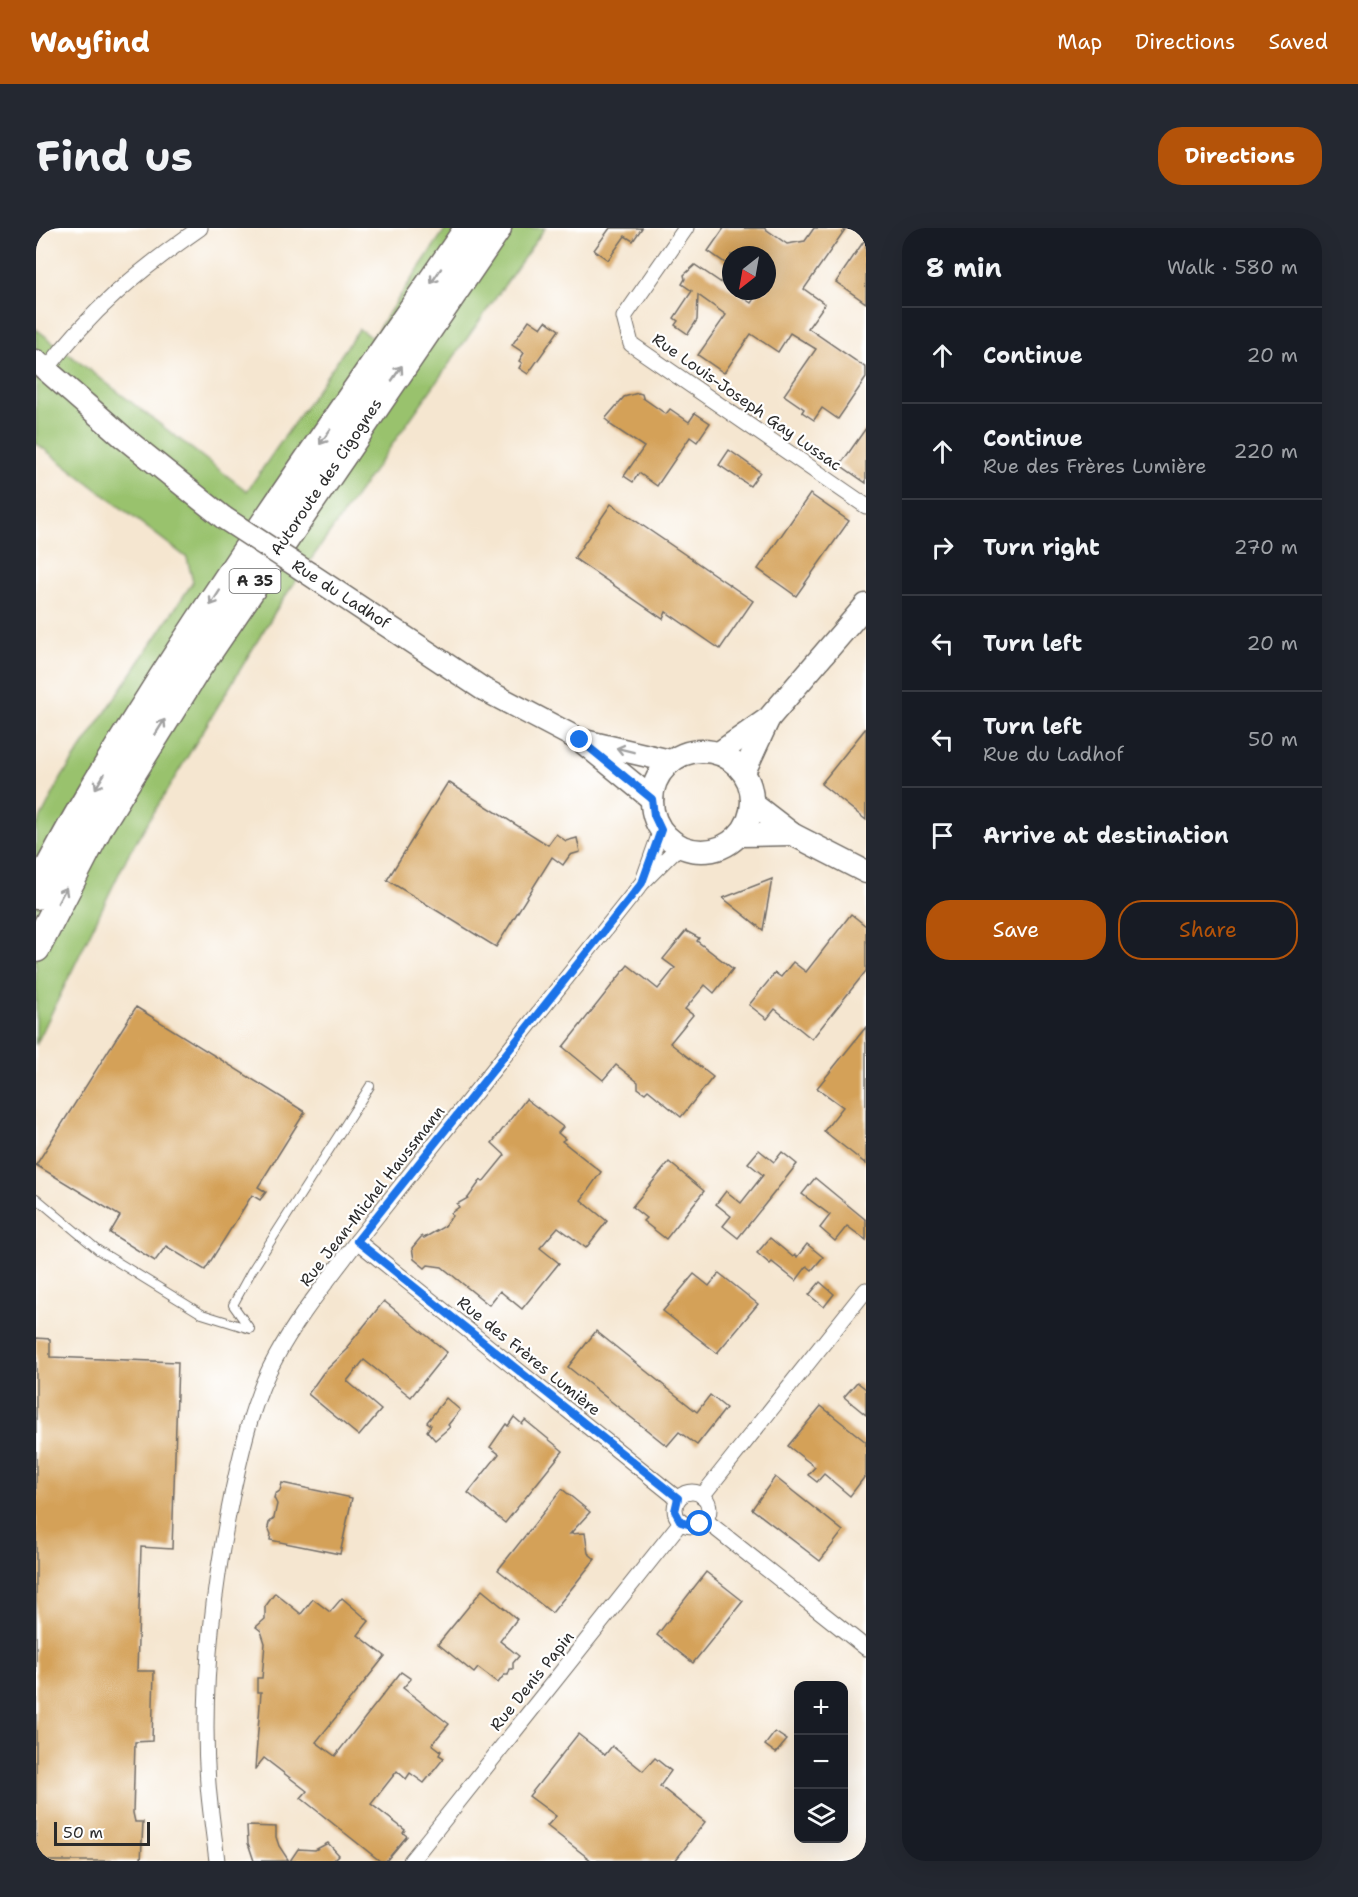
<!DOCTYPE html>
<html lang="en">
<head>
<meta charset="utf-8">
<style>
  body { margin:0; font-family:"Shantell Sans",sans-serif; background:#242831; color:#f1f3f6 }
  .controls { position:absolute; right:18px; bottom:18px; display:grid; overflow:hidden; border-radius:12px; box-shadow:0 6px 24px #0002 }
  .controls button { width:54px; height:54px; display:grid; place-items:center; padding:0; border:0; border-bottom:2px solid #363941; background:#171b24; color:#f1f3f6; font:30px sans-serif }
  .compass { position:absolute; left:686px; top:18px; width:54px; height:54px; border-radius:50%; background:#171b24; box-shadow:0 6px 24px #0002; rotate:211deg }
  .scale { position:absolute; left:18px; bottom:15px; width:96px; box-sizing:border-box; padding-left:6px; border:3px solid #2b2b2b; border-top:0; font-size:16px; line-height:21px; white-space:nowrap; color:#2b2b2b; -webkit-text-stroke:4px #fff; paint-order:stroke }
  .stop { position:absolute; width:18px; height:18px; margin:-14px; border:4px solid #1a73e8; border-radius:50%; background:#fff }
  .stop.end { background:#1a73e8; border-color:#fff; box-shadow:0 2px 6px #0008 }
  .list { margin:0; padding:0; list-style:none }
  h2 { display:flex; justify-content:space-between; align-items:center; height:78px; margin:0; padding:0 24px; font-size:26px }
  h2 small { font-size:20px; font-weight:400; color:#9ea1a6 }
  .list li { display:grid; grid-template-columns:39px 1fr auto; gap:18px; align-items:center; box-sizing:border-box; height:96px; padding:0 24px; border-top:2px solid #363941 }
  .list b { display:block; font-size:22px; white-space:nowrap }
  .list p { margin:0; font-size:20px; white-space:nowrap; color:#9ea1a6 }
  .list em { font-size:20px; font-style:normal; color:#9ea1a6 }
  .actions { display:flex; gap:12px; padding:18px 24px }
  .actions a { flex:1; padding:14px 0; border:2px solid #b45309; border-radius:24px; text-align:center; font-size:21px; color:#b45309 }
  .actions .main { background:#b45309; color:#fff }
  .icon { flex:none; width:33px; height:33px; fill:none; stroke:currentColor; stroke-width:2; stroke-linecap:round; stroke-linejoin:round }
  .map { position:relative; flex:none; width:830px; height:1633px; overflow:hidden; border-radius:24px }
  header { display:flex; align-items:center; gap:36px; box-sizing:border-box; height:84px; padding:0 30px; background:#b45309; color:#fff }
  header strong { font-size:28px }
  nav { display:flex; gap:33px; margin-inline-start:auto; font-size:21px }
  .intro { display:flex; align-items:center; justify-content:space-between; box-sizing:border-box; height:144px; padding:0 36px }
  h1 { margin:0; font-size:42px }
  .button { padding:15px 27px; border-radius:24px; background:#b45309; color:#fff; font-size:21px; font-weight:700 }
  main { display:flex; gap:36px; padding:0 36px }
  aside { flex:1; background:#171b24; border-radius:24px; box-shadow:0 6px 24px #0002 }
  .map>svg:first-child { display:block }
  .green { fill:#99c26d; stroke:#62764c; stroke-width:1.5 }
  .building { fill:#d4a159 }
  .lines { fill:none; stroke-linecap:round; stroke-linejoin:round }
  .lane-casing { stroke:#726c65; stroke-width:10 }
  .street-casing { stroke:#726c65; stroke-width:17 }
  .secondary-casing { stroke:#726c65; stroke-width:25 }
  .highway-casing { stroke:#726c65; stroke-width:31 }
  .lane { stroke:#fff; stroke-width:8 }
  .street { stroke:#fff; stroke-width:15 }
  .secondary { stroke:#fff; stroke-width:22 }
  .highway { stroke:#fff; stroke-width:28 }
  .secondary-bridge-casing { stroke:#726c65; stroke-width:25; stroke-linecap:butt }
  .secondary-bridge { stroke:#fff; stroke-width:22 }
  .oneway { stroke:#a0a0a0 }
  .route { stroke:#1a73e8; stroke-width:8 }
  .labels { text-anchor:middle; dominant-baseline:central; stroke-width:4.5; stroke-linejoin:round; paint-order:stroke }
  .shield { fill:#fff; stroke:#6b6b6b; stroke-width:1.5 }
  .shield-label { font-size:15px; font-weight:bold; fill:#2b2b2b }
  .street-label { font-size:16px; fill:#2b2b2b; stroke:#fff }
</style>
</head>
<body>
<header>
<strong>Wayfind</strong>
<nav><a>Map</a><a>Directions</a><a>Saved</a></nav>
</header>
<div class="intro"><h1>Find us</h1><a class="button">Directions</a></div>
<main>
<div class="map">
<svg width="830" height="1633" viewBox="0 0 830 1633">
  <rect width="100%" height="100%" fill="#fff"/>
  <filter id="ink" filterUnits="userSpaceOnUse"><feTurbulence type="fractalNoise" baseFrequency=".0167" numOctaves="2"/><feDisplacementMap in="SourceGraphic" scale="12" xChannelSelector="R" yChannelSelector="G"/><feConvolveMatrix kernelMatrix="1 2 1 2 8 2 1 2 1" color-interpolation-filters="sRGB"/></filter>
  <filter id="wash" filterUnits="userSpaceOnUse"><feTurbulence type="fractalNoise" baseFrequency=".008" numOctaves="4" result="noise"/><feDisplacementMap in="SourceGraphic" scale="24" xChannelSelector="R" yChannelSelector="G"/><feGaussianBlur stdDeviation="1.35" result="paint"/><feColorMatrix in="noise" values="0 0 0 0 0 0 0 0 0 0 0 0 0 0 0 0 0 1.4 0 .05"/><feComposite in="paint" operator="in"/></filter>
  <g filter="url(#wash)">
    <rect width="100%" height="100%" fill="#f5e6d0"/>
    <polygon class="green" points="410,0 509,0 245,374 92,627 0,817 0,599 26,549 157,354 151,330 0,215 0,101 211,263 323,101 336,110"/>
    <g id="blocks">
      <g class="building">
        <polygon points="574,0 606,0 597,13 589,8 572,32 558,22"/>
        <polygon points="688,0 728,0 751,16 769,13 778,0 810,0 768,61 789,76 772,100 830,140 830,150 802,191 786,180 778,192 766,184 768,181 748,167 780,121 754,105 742,124 715,106 688,145 662,127 690,87 662,67 661,92 652,106 639,97 642,93 638,90 656,63 646,56 649,51 648,47 659,37 715,75 723,63 731,63 731,27 695,27 695,39 672,23"/>
        <polygon points="830,10 830,75 800,54"/>
        <polygon points="493,92 505,100 510,93 523,102 492,146 483,140 486,135 483,133 488,125 476,117"/>
        <polygon points="602,165 606,166 607,170 630,186 634,181 653,194 659,185 674,195 661,214 654,209 621,258 603,245 597,254 588,248 608,219 573,196 574,195 569,191 588,169"/>
        <polygon points="830,200 830,255 804,237"/>
        <polygon points="693,222 724,244 714,258 683,237"/>
        <polygon points="774,266 813,293 760,368 722,341"/>
        <polygon points="575,276 717,373 684,421 630,384 627,391 538,330"/>
        <polygon points="830,500 830,592 785,556"/>
        <polygon points="412,554 512,617 520,606 530,613 541,610 544,624 534,627 527,637 516,629 460,719 351,652"/>
        <polygon points="736,651 727,702 687,670"/>
        <polygon points="815,686 830,698 830,743 776,811 739,781 731,791 713,777 739,745 745,749 757,734 770,744"/>
        <polygon points="650,703 663,710 661,713 697,741 678,765 669,757 649,781 657,787 634,815 677,849 645,889 612,862 609,865 602,860 602,854 580,837 567,852 527,819 592,737 622,761 639,740 627,731"/>
        <polygon points="100,779 269,884 222,959 230,964 224,972 216,967 169,1042 130,1018 119,1033 74,1005 84,988 0,937"/>
        <polygon points="830,799 830,936 788,903 807,879 781,860"/>
        <polygon points="490,871 527,899 522,905 529,911 526,913 565,944 545,972 571,993 550,1020 522,999 504,1020 523,1035 486,1081 464,1063 453,1077 406,1039 392,1037 389,1040 378,1031 376,1020 386,1008 388,1010 409,998 416,988 415,985 423,979 421,976 432,970 445,952 447,954 469,927 456,915"/>
        <polygon points="723,922 738,934 746,924 761,936 702,1010 687,998 695,988 680,976 690,963 705,975 727,947 712,935"/>
        <polygon points="633,934 668,963 630,1011 607,993 610,990 596,979"/>
        <polygon points="779,950 830,992 830,1012 811,998 799,1013 784,1000 794,987 766,966"/>
        <polygon points="734,1010 757,1029 759,1027 761,1029 771,1016 787,1029 776,1042 771,1038 760,1053 736,1034 734,1036 721,1025"/>
        <polygon points="683,1045 722,1076 681,1125 627,1083 658,1046 673,1058"/>
        <polygon points="784,1054 798,1066 788,1079 773,1067"/>
        <polygon points="348,1073 411,1124 375,1169 328,1132 311,1153 345,1182 323,1208 272,1166 287,1145 313,1120 311,1119"/>
        <polygon points="560,1103 661,1184 674,1167 690,1180 661,1217 643,1204 631,1218 532,1139"/>
        <polygon points="0,1110 14,1111 14,1129 142,1134 136,1321 105,1319 101,1443 118,1443 116,1513 99,1514 97,1585 99,1594 107,1594 105,1633 0,1633"/>
        <polygon points="821,1154 830,1161 830,1187 808,1169"/>
        <polygon points="410,1170 424,1182 412,1197 414,1199 399,1212 391,1203 395,1197 391,1194"/>
        <polygon points="785,1178 830,1214 830,1247 814,1268 788,1246 781,1254 772,1247 779,1239 752,1218"/>
        <polygon points="478,1189 486,1196 489,1192 527,1223 469,1295 432,1265 463,1226 454,1219 470,1196 472,1198"/>
        <polygon points="739,1249 807,1303 784,1333 716,1281"/>
        <polygon points="246,1255 316,1270 304,1326 234,1312 235,1306 232,1299 233,1295 238,1290 241,1276 238,1270 239,1266 244,1263"/>
        <polygon points="526,1261 554,1284 534,1306 549,1305 552,1325 559,1331 516,1385 462,1342"/>
        <polygon points="670,1344 707,1373 657,1435 621,1407"/>
        <polygon points="446,1362 481,1391 464,1413 483,1428 477,1435 477,1441 474,1441 472,1447 468,1447 462,1455 442,1440 438,1445 402,1416"/>
        <polygon points="239,1365 265,1386 277,1371 294,1384 306,1370 333,1393 322,1407 349,1428 280,1514 299,1528 365,1444 375,1451 367,1460 413,1496 396,1516 405,1523 403,1527 408,1530 388,1555 374,1545 370,1551 361,1543 335,1576 369,1602 367,1605 371,1608 350,1633 344,1633 265,1570 271,1563 228,1530 219,1541 225,1464 221,1464 221,1450 226,1450 229,1415 225,1403 220,1399 229,1391 229,1379"/>
        <polygon points="739,1504 751,1512 740,1525 729,1517"/>
        <polygon points="542,1506 569,1527 576,1518 607,1543 619,1530 635,1543 624,1558 669,1594 639,1633 556,1633 511,1598 520,1588 493,1568"/>
        <polygon points="211,1598 240,1599 240,1609 243,1618 253,1633 218,1633 212,1615"/>
        <polygon points="292,1615 303,1627 297,1633 254,1633 262,1621 279,1622"/>
      </g>
    </g>
  </g>
  <g filter="url(#ink)">
    <use href="#blocks" fill-opacity="0" stroke="#726c65" stroke-width="1.5"/>
    <g class="lines">
      <defs>
        <polyline id="lane" points="0,970 62,1022 166,1086 214,1101 197,1077 215,1044 334,858"/>
        <g id="street">
          <polyline points="650,0 588,89 595,116 830,278"/>
          <path d="M10 142C55 82 102 43 164 0"/>
          <polyline points="608,650 625,602"/>
          <polyline points="321,1013 642,1271"/>
          <circle cx="656" cy="1281" r="17"/>
          <polyline points="666,1268 830,1062"/>
          <polyline points="669,1292 830,1420"/>
          <path d="M181 1633C178 1607 174 1582 172 1556 165 1458 177 1358 197 1262 207 1217 217 1170 240 1129 262 1088 294 1050 321 1013L606 655 643 618"/>
          <polyline points="375,1633 645,1294"/>
        </g>
        <g id="secondary">
          <polyline points="0,133 87,209 188,290"/>
          <polyline points="272,345 447,461 544,512 616,571"/>
          <polyline points="548,513 634,533"/>
          <circle cx="666" cy="573" r="50"/>
          <polyline points="683,525 733,490 830,377"/>
          <polyline points="708,544 732,492"/>
          <polyline points="717,576 756,606 830,644"/>
          <polyline points="704,607 756,606"/>
        </g>
        <g id="highway">
          <path d="M0 667C36 592 82 521 126 451 224 298 330 150 433 0"/>
          <polyline points="0,720 64,596 159,443 461,0"/>
        </g>
      </defs>
      <use href="#lane" class="lane-casing"/>
      <use href="#street" class="street-casing"/>
      <use href="#secondary" class="secondary-casing"/>
      <use href="#highway" class="highway-casing"/>
      <use href="#lane" class="lane"/>
      <use href="#street" class="street"/>
      <use href="#secondary" class="secondary"/>
      <use href="#highway" class="highway"/>
      <defs>
        <polyline id="secondary-bridge" points="188,290 272,345"/>
      </defs>
      <use href="#secondary-bridge" class="secondary-bridge-casing"/>
      <use href="#secondary-bridge" class="secondary-bridge"/>
    </g>
    <defs><path id="oneway-shaft" d="M-6 0H5M1.5-3L5.5 0L1.5 3" fill="none" stroke-width="1.6" stroke-linecap="round" stroke-linejoin="round" transform="scale(1.5)"/></defs>
    <g class="oneway">
      <use href="#oneway-shaft" transform="translate(400 48) rotate(124)"/>
      <use href="#oneway-shaft" transform="translate(361 145) rotate(-56)"/>
      <use href="#oneway-shaft" transform="translate(289 209) rotate(125)"/>
      <use href="#oneway-shaft" transform="translate(179 370) rotate(123)"/>
      <use href="#oneway-shaft" transform="translate(124 499) rotate(-58)"/>
      <use href="#oneway-shaft" transform="translate(589 522) rotate(-166)"/>
      <use href="#oneway-shaft" transform="translate(64 553) rotate(121)"/>
      <use href="#oneway-shaft" transform="translate(26 667) rotate(-62)"/>
    </g>
  </g>
  <g class="lines" filter="url(#ink)">
    <polyline class="route" points="544,512 616,571 618,587 625,602 606,655 321,1013 642,1270 639,1283 645,1294 658,1298 664,1296"/>
  </g>
  <g class="labels">
    <rect class="shield" x="193.5" y="341" width="51" height="24" rx="4.5"/>
    <g class="shield-label">
      <text x="219" y="353">A 35</text>
    </g>
    <g class="street-label">
      <text transform="translate(711 174) rotate(35)">Rue Louis-Joseph Gay Lussac</text>
      <text transform="translate(290 249) rotate(-56)">Autoroute des Cigognes</text>
      <text transform="translate(305 366) rotate(33)">Rue du Ladhof</text>
      <text transform="translate(336 968) rotate(-52)">Rue Jean-Michel Haussmann</text>
      <text transform="translate(493 1128) rotate(39)">Rue des Frères Lumière</text>
      <text transform="translate(496 1453) rotate(-51)">Rue Denis Papin</text>
    </g>
  </g>
</svg>
<div class="controls">
<button>+</button>
<button>−</button>
<button><svg class="icon" aria-label="layers" viewBox="0 0 24 24"><path d="M12 4l9 5-9 5-9-5zM3 14l9 5 9-5"/></svg></button>
</div>
<svg class="compass" viewBox="-18 -18 36 36"><path d="M0-13l5 13h-10z" fill="#e53935"/><path d="M0 13l5-13h-10z" fill="#9ea1a6"/></svg>
<div class="scale">50 m</div>
<div class="stop" style="left:664px;top:1296px"></div>
<div class="stop end" style="left:544px;top:512px"></div>
</div>
<aside>
<h2>8 min<small>Walk · 580 m</small></h2>
<ul class="list">
<li><svg class="icon" aria-label="ahead" viewBox="0 0 24 24"><path d="M12 20V5M6 11l6-6 6 6"/></svg><div><b>Continue</b></div><em>20 m</em></li>
<li><svg class="icon" aria-label="ahead" viewBox="0 0 24 24"><path d="M12 20V5M6 11l6-6 6 6"/></svg><div><b>Continue</b><p>Rue des Frères Lumière</p></div><em>220 m</em></li>
<li><svg class="icon" aria-label="right" viewBox="0 0 24 24"><path d="M7 20v-9h11M14 6l5 5-5 5"/></svg><div><b>Turn right</b></div><em>270 m</em></li>
<li><svg class="icon" aria-label="left" viewBox="0 0 24 24"><path d="M17 20v-9H6M10 6l-5 5 5 5"/></svg><div><b>Turn left</b></div><em>20 m</em></li>
<li><svg class="icon" aria-label="left" viewBox="0 0 24 24"><path d="M17 20v-9H6M10 6l-5 5 5 5"/></svg><div><b>Turn left</b><p>Rue du Ladhof</p></div><em>50 m</em></li>
<li><svg class="icon" aria-label="arrive" viewBox="0 0 24 24"><path d="M6 21V4h12l-3 4 3 4H6"/></svg><div><b>Arrive at destination</b></div></li>
</ul>
<div class="actions"><a class="main">Save</a><a>Share</a></div>
</aside>
</main>
</body>
</html>
